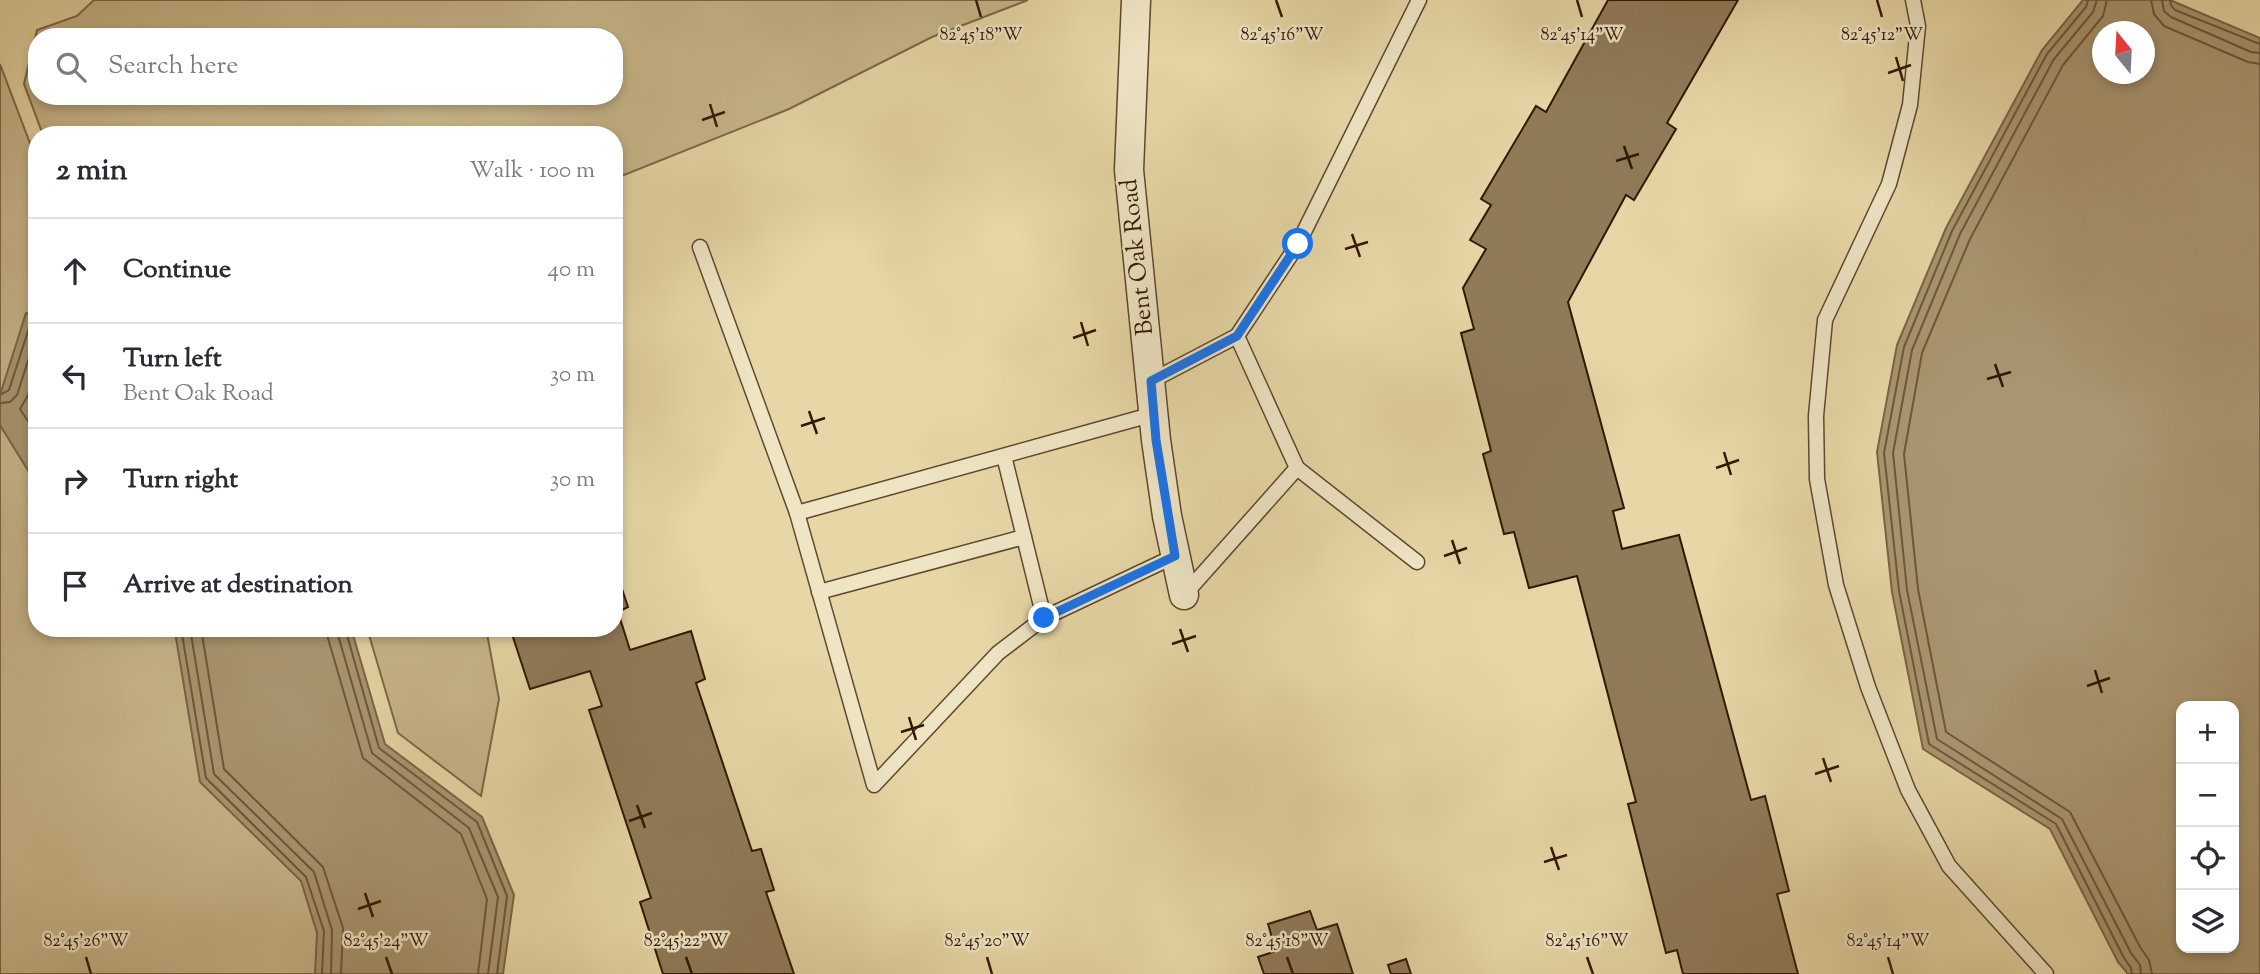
<!DOCTYPE html>
<html lang="en">
<head>
<meta charset="utf-8">
<style>
  body { margin:0; font-family:"Sorts Mill Goudy",serif; background:#f2f2f3; color:#2b2b33 }
  .controls { position:absolute; right:21px; bottom:21px; display:grid; overflow:hidden; border-radius:14px; box-shadow:0 4px 10px #0003 }
  .controls button { width:63px; height:63px; display:grid; place-items:center; padding:0; border:0; border-bottom:2px solid #e1e1e2; background:#fff; color:#2b2b33; font:35px sans-serif }
  .compass { position:absolute; left:2092px; top:21px; width:63px; height:63px; border-radius:50%; background:#fff; box-shadow:0 4px 10px #0003; rotate:342deg }
  .stop { position:absolute; width:21px; height:21px; margin:-16px; border:5px solid #1a73e8; border-radius:50%; background:#fff }
  .stop.end { background:#1a73e8; border-color:#fff; box-shadow:0 2px 7px #0008 }
  .list { margin:0; padding:0; list-style:none }
  h2 { display:flex; justify-content:space-between; align-items:center; height:91px; margin:0; padding:0 28px; font-size:30px }
  h2 small { font-size:23px; font-weight:400; color:#7c7c81 }
  .list li { display:grid; grid-template-columns:46px 1fr auto; gap:21px; align-items:center; box-sizing:border-box; height:105px; padding:0 28px; border-top:2px solid #e1e1e2 }
  .list b { display:block; font-size:26px; white-space:nowrap }
  .list p { margin:0; font-size:23px; white-space:nowrap; color:#7c7c81 }
  .list em { font-size:23px; font-style:normal; color:#7c7c81 }
  .icon { flex:none; width:38px; height:38px; fill:none; stroke:currentColor; stroke-width:2; stroke-linecap:round; stroke-linejoin:round }
  .map { position:relative; flex:none; width:2260px; height:974px; overflow:hidden }
  .search { position:absolute; background:#fff; box-shadow:0 4px 10px #0003; left:28px; top:28px; width:595px; height:77px; display:flex; align-items:center; gap:18px; box-sizing:border-box; padding:0 24px; border-radius:28px; color:#7c7c81; font-size:26px }
  .panel { position:absolute; background:#fff; box-shadow:0 4px 10px #0003; left:28px; top:126px; width:595px; height:511px; border-radius:28px }
  .map>svg:first-child { display:block }
  .green { fill:#c8b78b; stroke:#7c6848; stroke-width:2; fill-rule:evenodd }
  .water { fill:#a99670; stroke:#796446; stroke-width:2; fill-rule:evenodd }
  .lines { fill:none; stroke-linecap:round; stroke-linejoin:round }
  .shore { stroke:#6d573b; stroke-width:2 }
  .building { fill:#907b59; stroke:#311806; stroke-width:2 }
  .service-casing { stroke:#5e482e; stroke-width:17 }
  .minor-casing { stroke:#5e482e; stroke-width:31 }
  .service { stroke:#efe5c5; stroke-width:14 }
  .minor { stroke:#efe5c5; stroke-width:28 }
  .route { stroke:#1a73e8; stroke-width:9 }
  .ticks { fill:none; stroke:#311806; stroke-width:2.5 }
  .labels { text-anchor:middle; dominant-baseline:central; stroke-width:5; stroke-linejoin:round; paint-order:stroke }
  .street-label { font-size:24px; fill:#311806; stroke:#efe5c5 }
  .ticks-label { font-size:18px; text-anchor:middle; fill:#311806; stroke:#efe5c5; stroke-width:5; stroke-linejoin:round; paint-order:stroke }
</style>
</head>
<body>
<div class="map">
<svg width="2260" height="974" viewBox="0 0 2260 974">
  <rect width="100%" height="100%" fill="#e7d7a6"/>
  <filter id="stains"><feTurbulence type="fractalNoise" baseFrequency=".00286" numOctaves="4"/><feColorMatrix values="0 0 0 0 .2 0 0 0 0 .09 0 0 0 0 .02 0 0 0 .5 -.17"/></filter>
  <radialGradient id="worn" r=".72"><stop offset=".6" stop-color="#630" stop-opacity="0"/><stop offset="1" stop-color="#630" stop-opacity=".3"/></radialGradient>
  <g class="green">
    <path d="M94 0H1028L932 37 789 109 614 179V135H43L24 84 37 30 77 16ZM37 37H614V96H37Z"/>
    <polygon points="0,64 37,162 37,628 224,628 387,974 0,974"/>
    <polygon points="367,628 486,628 499,699 481,796 398,733"/>
  </g>
  <g class="water">
    <path d="M2083 0H2170L2260 38V974H2128L2118 962 2050 829 1923 749 1892 592 1877 452 1897 345 1946 228 2042 50ZM2102 32H2144V74H2102ZM2181 706H2234V948H2181Z"/>
    <polygon points="26,313 37,317 37,485 0,425 0,395"/>
    <polygon points="172,628 351,628 385,744 482,817 514,895 503,974 315,974 317,933 301,881 200,782 175,632"/>
  </g>
  <g class="lines">
    <g class="shore">
      <polyline points="2088,0 2086,7 2047,54 1952,231 1904,347 1884,453 1899,591 1929,744 2056,824 2124,958 2131,968 2132,974"/>
      <polyline points="2097,0 2093,12 2054,59 1960,234 1912,350 1893,453 1907,590 1937,739 2062,819 2131,953 2140,965 2141,974"/>
      <polyline points="2107,0 2103,16 2063,65 1970,239 1922,353 1904,454 1918,589 1946,732 2070,812 2140,947 2149,960 2152,974"/>
      <polyline points="2151,0 2154,14 2164,26 2248,62 2260,64"/>
      <polyline points="2162,0 2164,11 2171,17 2251,52 2260,53"/>
      <polyline points="2170,0 2171,5 2175,10 2260,44"/>
      <polyline points="37,370 27,397 20,409 37,435"/>
      <polyline points="0,395 9,390 30,325 37,323"/>
      <polyline points="0,403 10,402 17,395 37,333"/>
      <polyline points="181,628 206,778 306,877 324,931 322,974"/>
      <polyline points="190,628 214,774 314,872 332,930 331,974"/>
      <polyline points="201,628 224,769 323,867 343,928 341,974"/>
      <polyline points="325,628 363,758 461,834 487,899 478,974"/>
      <polyline points="336,628 372,753 469,828 498,897 488,974"/>
      <polyline points="345,628 379,748 477,822 507,896 497,974"/>
    </g>
  </g>
  <g class="building">
    <polygon points="1608,0 1738,0 1667,123 1676,129 1634,200 1626,195 1568,302 1624,508 1613,511 1622,549 1679,535 1751,800 1765,796 1789,891 1777,894 1798,974 1683,974 1677,950 1666,953 1628,804 1636,802 1577,576 1529,588 1514,532 1504,534 1483,454 1491,451 1461,333 1474,329 1463,288 1486,249 1470,240 1491,205 1481,199 1536,106 1546,112"/>
    <polygon points="614,565 628,607 618,612 630,650 691,631 705,679 696,683 752,851 761,849 774,890 766,892 794,974 663,974 640,902 651,898 589,710 602,706 590,671 530,689 510,628 614,628"/>
    <polygon points="1310,911 1317,930 1337,924 1353,974 1264,974 1258,957 1276,951 1268,924"/>
    <polygon points="1406,959 1411,974 1391,974 1388,965"/>
  </g>
  <g class="lines">
    <defs>
      <g id="service">
        <polyline points="1913,0 1918,26 1910,105 1889,184 1825,320 1816,416 1817,479 1836,585 1868,687 1908,790 1949,866 2046,974"/>
        <polyline points="700,247 797,513 1154,414"/>
        <polyline points="1151,381 1237,336 1298,244 1419,0"/>
        <polyline points="1004,456 1044,618"/>
        <polyline points="1297,468 1417,562"/>
        <polyline points="797,513 874,785 998,653 1044,618 1175,556"/>
        <polyline points="819,592 1024,537"/>
        <polyline points="1184,595 1297,468 1237,336"/>
      </g>
      <polyline id="minor" points="1136,0 1129,170 1156,440 1167,516 1184,595"/>
    </defs>
    <use href="#service" class="service-casing"/>
    <use href="#minor" class="minor-casing"/>
    <use href="#service" class="service"/>
    <use href="#minor" class="minor"/>
  </g>
  <g class="lines">
    <polyline class="route" points="1044,618 1175,556 1156,440 1151,381 1237,336 1298,244"/>
  </g>
  <path class="ticks" d="M976 0 981 17M1276 0 1282 17M1577 0 1582 17M1877 0 1882 17M1896 57 1903 81M1888 73 1911 65M710 104 717 127M702 120 725 112M1624 146 1632 169M1616 161 1639 154M1352 234 1360 257M1345 249 1368 242M1081 322 1088 346M1073 338 1096 330M1995 364 2003 387M1987 379 2011 372M809 411 817 434M801 426 825 418M1724 452 1731 475M1716 468 1739 460M1452 540 1460 564M1444 556 1467 548M1180 629 1188 652M1172 644 1196 636M2095 670 2102 693M2087 686 2110 678M909 717 916 740M901 732 924 725M1823 758 1831 782M1815 774 1839 766M637 805 645 828M629 821 652 813M1551 847 1559 870M1544 862 1567 855M365 893 373 917M358 909 381 901M86 957 91 974M386 957 392 974M686 957 692 974M987 957 992 974M1287 957 1293 974M1587 957 1593 974M1888 957 1893 974"/>
  <g class="labels">
    <g class="street-label">
      <text transform="translate(1138 257) rotate(-96)">Bent Oak Road</text>
    </g>
  </g>
  <g class="ticks-label">
    <text x="981" y="40">82°45'18"W</text>
    <text x="1282" y="40">82°45'16"W</text>
    <text x="1582" y="40">82°45'14"W</text>
    <text x="1882" y="40">82°45'12"W</text>
    <text x="386" y="946">82°45'24"W</text>
    <text x="686" y="946">82°45'22"W</text>
    <text x="987" y="946">82°45'20"W</text>
    <text x="1287" y="946">82°45'18"W</text>
    <text x="1587" y="946">82°45'16"W</text>
    <text x="1888" y="946">82°45'14"W</text>
    <text x="86" y="946">82°45'26"W</text>
  </g>
  <rect width="100%" height="100%" filter="url(#stains)"/>
  <rect width="100%" height="100%" fill="url(#worn)"/>
</svg>
<div class="controls">
<button>+</button>
<button>−</button>
<button><svg class="icon" aria-label="locate" viewBox="0 0 24 24"><circle cx="12" cy="12" r="6"/><path d="M12 2v4M12 18v4M2 12h4M18 12h4"/></svg></button>
<button><svg class="icon" aria-label="layers" viewBox="0 0 24 24"><path d="M12 4l9 5-9 5-9-5zM3 14l9 5 9-5"/></svg></button>
</div>
<svg class="compass" viewBox="-18 -18 36 36"><path d="M0-13l5 13h-10z" fill="#e53935"/><path d="M0 13l5-13h-10z" fill="#7c7c81"/></svg>
<div class="stop" style="left:1298px;top:244px"></div>
<div class="stop end" style="left:1044px;top:618px"></div>
<div class="search"><svg class="icon" aria-label="search" viewBox="0 0 24 24"><circle cx="10" cy="10" r="6"/><path d="M15 15l6 6"/></svg>Search here</div>
<section class="panel">
<h2>2 min<small>Walk · 100 m</small></h2>
<ul class="list">
<li><svg class="icon" aria-label="ahead" viewBox="0 0 24 24"><path d="M12 20V5M6 11l6-6 6 6"/></svg><div><b>Continue</b></div><em>40 m</em></li>
<li><svg class="icon" aria-label="left" viewBox="0 0 24 24"><path d="M17 20v-9H6M10 6l-5 5 5 5"/></svg><div><b>Turn left</b><p>Bent Oak Road</p></div><em>30 m</em></li>
<li><svg class="icon" aria-label="right" viewBox="0 0 24 24"><path d="M7 20v-9h11M14 6l5 5-5 5"/></svg><div><b>Turn right</b></div><em>30 m</em></li>
<li><svg class="icon" aria-label="arrive" viewBox="0 0 24 24"><path d="M6 21V4h12l-3 4 3 4H6"/></svg><div><b>Arrive at destination</b></div></li>
</ul>
</section>
</div>
</body>
</html>
